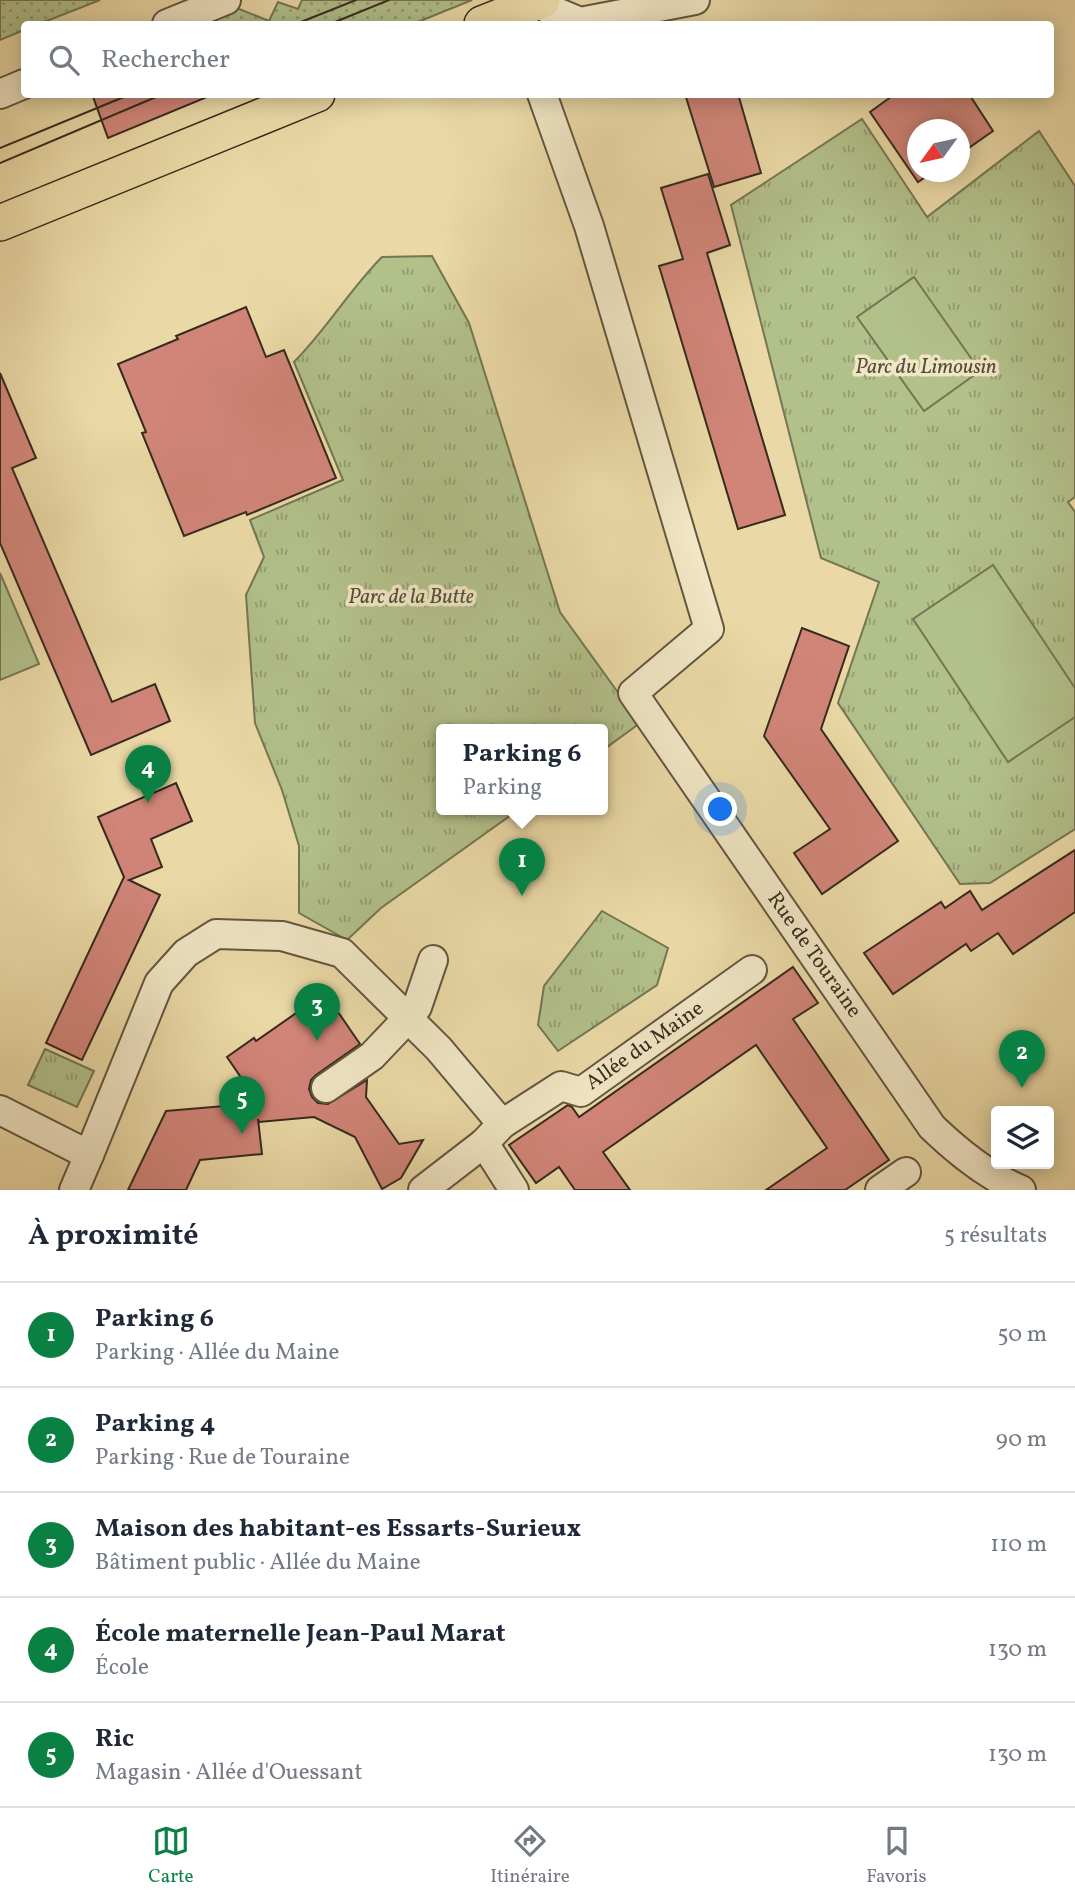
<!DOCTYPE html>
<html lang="fr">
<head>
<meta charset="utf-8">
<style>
  body { margin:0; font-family:Vollkorn,serif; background:#f2f2f3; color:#1f2937 }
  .controls { position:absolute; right:21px; bottom:21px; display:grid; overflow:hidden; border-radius:7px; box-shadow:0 4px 18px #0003 }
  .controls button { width:63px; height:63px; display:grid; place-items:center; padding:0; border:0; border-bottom:2px solid #e0e1e3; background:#fff; color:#1f2937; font:35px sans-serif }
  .compass { position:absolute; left:907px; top:119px; width:63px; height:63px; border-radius:50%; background:#fff; box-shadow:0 4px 18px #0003; rotate:237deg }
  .you { position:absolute; left:721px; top:810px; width:24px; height:24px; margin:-18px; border:5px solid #fff; border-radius:50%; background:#1a73e8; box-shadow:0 0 0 10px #1a73e833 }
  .badge { display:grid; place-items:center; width:46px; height:46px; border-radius:50%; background:#0b8043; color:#fff; font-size:23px; font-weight:700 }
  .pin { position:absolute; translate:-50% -58px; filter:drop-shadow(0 2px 4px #0008) }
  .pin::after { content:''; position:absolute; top:37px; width:24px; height:21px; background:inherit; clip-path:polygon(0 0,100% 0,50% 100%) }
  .popup { position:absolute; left:436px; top:724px; width:172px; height:91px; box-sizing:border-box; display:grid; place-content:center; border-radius:7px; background:#fff; filter:drop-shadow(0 2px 5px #0005); font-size:23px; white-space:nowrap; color:#747a83 }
  .popup b { font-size:26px; color:#1f2937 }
  .popup::after { content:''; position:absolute; left:50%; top:100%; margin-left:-14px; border:14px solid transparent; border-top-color:#fff }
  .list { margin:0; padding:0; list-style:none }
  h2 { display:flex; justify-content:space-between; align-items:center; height:91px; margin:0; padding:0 28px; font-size:30px }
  h2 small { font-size:23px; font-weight:400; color:#747a83 }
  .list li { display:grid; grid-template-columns:46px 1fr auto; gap:21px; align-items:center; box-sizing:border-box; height:105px; padding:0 28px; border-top:2px solid #e0e1e3 }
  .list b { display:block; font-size:26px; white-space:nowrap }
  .list p { margin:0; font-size:23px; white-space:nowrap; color:#747a83 }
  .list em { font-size:23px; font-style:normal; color:#747a83 }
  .icon { flex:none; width:38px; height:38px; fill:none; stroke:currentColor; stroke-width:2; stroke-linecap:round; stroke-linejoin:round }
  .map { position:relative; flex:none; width:1075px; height:1190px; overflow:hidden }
  .search { position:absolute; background:#fff; box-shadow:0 4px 18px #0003; left:21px; right:21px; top:21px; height:77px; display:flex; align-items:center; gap:18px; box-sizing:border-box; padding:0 24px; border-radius:7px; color:#747a83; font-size:26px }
  .sheet { height:616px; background:#fff }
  nav { display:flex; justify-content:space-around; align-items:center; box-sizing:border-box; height:98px; border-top:2px solid #e0e1e3; background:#fff; font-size:19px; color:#747a83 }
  nav a { display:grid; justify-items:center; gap:4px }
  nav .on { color:#0b8043 }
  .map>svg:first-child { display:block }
  .grass { fill:url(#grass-dots); stroke:#747654; stroke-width:2 }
  .park { fill:url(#park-tufts); stroke:#747654; stroke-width:2 }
  .pitch { fill:#b2c08a; stroke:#747654; stroke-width:2 }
  .building { fill:#d18579; stroke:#362b1e; stroke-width:2 }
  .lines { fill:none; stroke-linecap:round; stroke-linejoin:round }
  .minor-casing { stroke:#635640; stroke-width:32 }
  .major-casing { stroke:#362b1e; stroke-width:38 }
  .minor { stroke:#f1e6c5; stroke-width:28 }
  .major { stroke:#ead9a6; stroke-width:35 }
  .tram { stroke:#362b1e; stroke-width:2 }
  .labels { text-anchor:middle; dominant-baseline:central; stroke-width:7; stroke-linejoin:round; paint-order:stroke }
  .park-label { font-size:21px; font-style:italic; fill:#555039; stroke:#f1e6c5 }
  .street-label { font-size:21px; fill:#362b1e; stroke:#f1e6c5 }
</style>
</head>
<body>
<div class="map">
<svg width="1075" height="1190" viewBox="0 0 1075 1190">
  <defs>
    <pattern id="grass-dots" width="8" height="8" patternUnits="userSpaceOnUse" patternTransform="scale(1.75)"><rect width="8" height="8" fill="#b2c08a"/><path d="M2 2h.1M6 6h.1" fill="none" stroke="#929c70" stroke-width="1.8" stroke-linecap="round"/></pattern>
    <pattern id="park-tufts" width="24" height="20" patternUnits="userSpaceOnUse" patternTransform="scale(1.75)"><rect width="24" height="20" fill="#b2c08a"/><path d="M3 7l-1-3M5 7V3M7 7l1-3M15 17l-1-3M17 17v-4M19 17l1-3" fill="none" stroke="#929c70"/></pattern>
  </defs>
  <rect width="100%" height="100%" fill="#ead9a6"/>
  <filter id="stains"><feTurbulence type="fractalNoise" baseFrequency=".00286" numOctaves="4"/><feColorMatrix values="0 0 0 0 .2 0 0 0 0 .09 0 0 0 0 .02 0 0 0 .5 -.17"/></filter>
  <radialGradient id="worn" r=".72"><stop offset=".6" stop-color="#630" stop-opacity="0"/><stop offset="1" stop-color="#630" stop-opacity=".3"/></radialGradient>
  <g class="grass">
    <polygon points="0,0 100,0 39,24 24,24 24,30 0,40"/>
    <polygon points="302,0 472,0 413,24 218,24 211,15 232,6 269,21 278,2 298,9"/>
  </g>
  <g class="park">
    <polygon points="862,119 927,217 1039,131 1075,186 1075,497 1068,502 1075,512 1075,829 990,883 960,884 838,703 879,582 821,558 731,205"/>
    <path d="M432 256 469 323 560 612 640 723 603 750 602 730H442V810H518L381 908 347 940 299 913V846L282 790 255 723 246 595 264 557 250 520 343 480 294 362C327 329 350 289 382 257Z"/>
    <polygon points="602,911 668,948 657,985 558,1051 538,1025 544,986"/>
    <polygon points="45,1049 94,1071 77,1107 28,1085"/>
  </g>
  <g class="pitch">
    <polygon points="914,277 980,371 924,411 857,317"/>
    <polygon points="993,565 1075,688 1075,717 1008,762 913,619"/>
    <polygon points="0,573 39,664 0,680"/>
  </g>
  <g class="building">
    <polygon points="92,94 211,94 212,95 108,138"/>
    <polygon points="685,94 738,94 761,173 714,187"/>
    <polygon points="895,94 969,94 993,131 960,154 960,130 918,130 918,172 933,172 918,182 870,112"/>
    <polygon points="708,174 730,245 707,253 785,515 738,529 659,266 683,259 661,188"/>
    <polygon points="246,307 266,357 284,350 336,478 247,515 246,512 184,536 142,433 146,432 118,364 178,339 176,336"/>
    <polygon points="0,373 36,458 12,468 112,702 155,684 170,721 91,755 0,543"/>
    <polygon points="802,628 849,646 821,729 898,841 822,894 794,853 830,829 764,736"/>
    <polygon points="176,783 192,821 151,839 162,867 129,880 160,895 82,1060 46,1043 124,877 98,817"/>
    <polygon points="1075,850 1075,912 1013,954 998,933 971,951 966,944 893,994 864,953 941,902 945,908 970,891 982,910"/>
    <polygon points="793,967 818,1003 793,1019 889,1160 845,1190 766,1190 827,1148 756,1045 603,1152 630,1190 575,1190 559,1167 536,1183 509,1145 568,1105 572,1107 579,1117"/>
    <polygon points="325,993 360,1044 316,1075 311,1080 309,1089 312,1097 318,1103 328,1104 367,1080 366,1097 399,1144 423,1140 401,1178 382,1189 355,1137 314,1117 259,1122 258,1119 262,1154 200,1160 186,1190 128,1190 166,1111 249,1104 234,1080 242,1079 227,1057 254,1038 256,1041"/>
  </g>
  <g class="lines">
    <defs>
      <g id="minor">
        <polyline points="534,0 535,3 580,22 695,0"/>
        <polyline points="167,24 226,0"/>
        <polyline points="0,94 24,84"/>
        <path d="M542 94 589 226 709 629 633 693 932 1127C958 1152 987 1176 1021 1190"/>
        <polyline points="326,1088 372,1056 408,1018 417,1007 433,960"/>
        <polyline points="0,1110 89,1155 74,1190"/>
        <polyline points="484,1143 514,1190"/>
        <polyline points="89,1155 159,983 186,953 216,934 282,936 342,953 439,1049 502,1124 561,1086 581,1092 752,970"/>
        <polyline points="423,1190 484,1143 502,1124"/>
        <polyline points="880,1190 906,1172"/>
      </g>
      <g id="major">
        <polyline points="482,24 542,0"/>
        <polyline points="0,223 317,94"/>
      </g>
    </defs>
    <use href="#minor" class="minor-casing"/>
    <use href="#major" class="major-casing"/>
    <use href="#minor" class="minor"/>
    <use href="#major" class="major"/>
    <g class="tram">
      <polyline points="296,24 356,0"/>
      <polyline points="330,24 389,0"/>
      <polyline points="0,148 131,94"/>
      <polyline points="0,163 163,94"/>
    </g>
  </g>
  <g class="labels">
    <g class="park-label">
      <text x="926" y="367">Parc du Limousin</text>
      <text x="411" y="597">Parc de la Butte</text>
    </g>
    <g class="street-label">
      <text transform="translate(814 955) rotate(55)">Rue de Touraine</text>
      <text transform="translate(645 1046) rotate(-35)">Allée du Maine</text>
    </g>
  </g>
  <rect width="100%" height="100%" filter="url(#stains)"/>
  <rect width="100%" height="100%" fill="url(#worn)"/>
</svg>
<div class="controls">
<button><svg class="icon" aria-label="layers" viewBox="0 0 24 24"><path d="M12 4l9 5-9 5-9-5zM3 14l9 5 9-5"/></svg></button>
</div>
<svg class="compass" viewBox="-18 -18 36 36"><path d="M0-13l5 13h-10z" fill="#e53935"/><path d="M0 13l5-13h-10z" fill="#747a83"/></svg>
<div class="you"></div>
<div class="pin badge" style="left:522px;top:896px">1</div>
<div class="popup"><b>Parking 6</b>Parking</div>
<div class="pin badge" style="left:1022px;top:1088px">2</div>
<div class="pin badge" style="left:317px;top:1041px">3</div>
<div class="pin badge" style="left:148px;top:803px">4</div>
<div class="pin badge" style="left:242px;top:1134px">5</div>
<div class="search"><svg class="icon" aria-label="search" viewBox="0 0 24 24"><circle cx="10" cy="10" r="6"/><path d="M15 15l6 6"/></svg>Rechercher</div>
</div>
<section class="sheet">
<h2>À proximité<small>5 résultats</small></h2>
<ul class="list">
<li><span class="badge">1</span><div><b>Parking 6</b><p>Parking · Allée du Maine</p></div><em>50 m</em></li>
<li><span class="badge">2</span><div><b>Parking 4</b><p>Parking · Rue de Touraine</p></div><em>90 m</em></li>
<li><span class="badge">3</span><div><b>Maison des habitant-es Essarts-Surieux</b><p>Bâtiment public · Allée du Maine</p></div><em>110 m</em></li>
<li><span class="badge">4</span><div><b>École maternelle Jean-Paul Marat</b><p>École</p></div><em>130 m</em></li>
<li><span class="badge">5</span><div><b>Ric</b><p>Magasin · Allée d'Ouessant</p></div><em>130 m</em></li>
</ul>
</section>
<nav>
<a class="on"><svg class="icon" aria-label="map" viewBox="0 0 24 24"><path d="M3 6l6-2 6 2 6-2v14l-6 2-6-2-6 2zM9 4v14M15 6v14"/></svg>Carte</a>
<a><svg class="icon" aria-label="directions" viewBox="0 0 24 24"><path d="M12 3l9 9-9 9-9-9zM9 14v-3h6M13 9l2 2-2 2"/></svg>Itinéraire</a>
<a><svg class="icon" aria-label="saved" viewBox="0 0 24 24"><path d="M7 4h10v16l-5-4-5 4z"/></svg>Favoris</a>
</nav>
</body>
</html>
